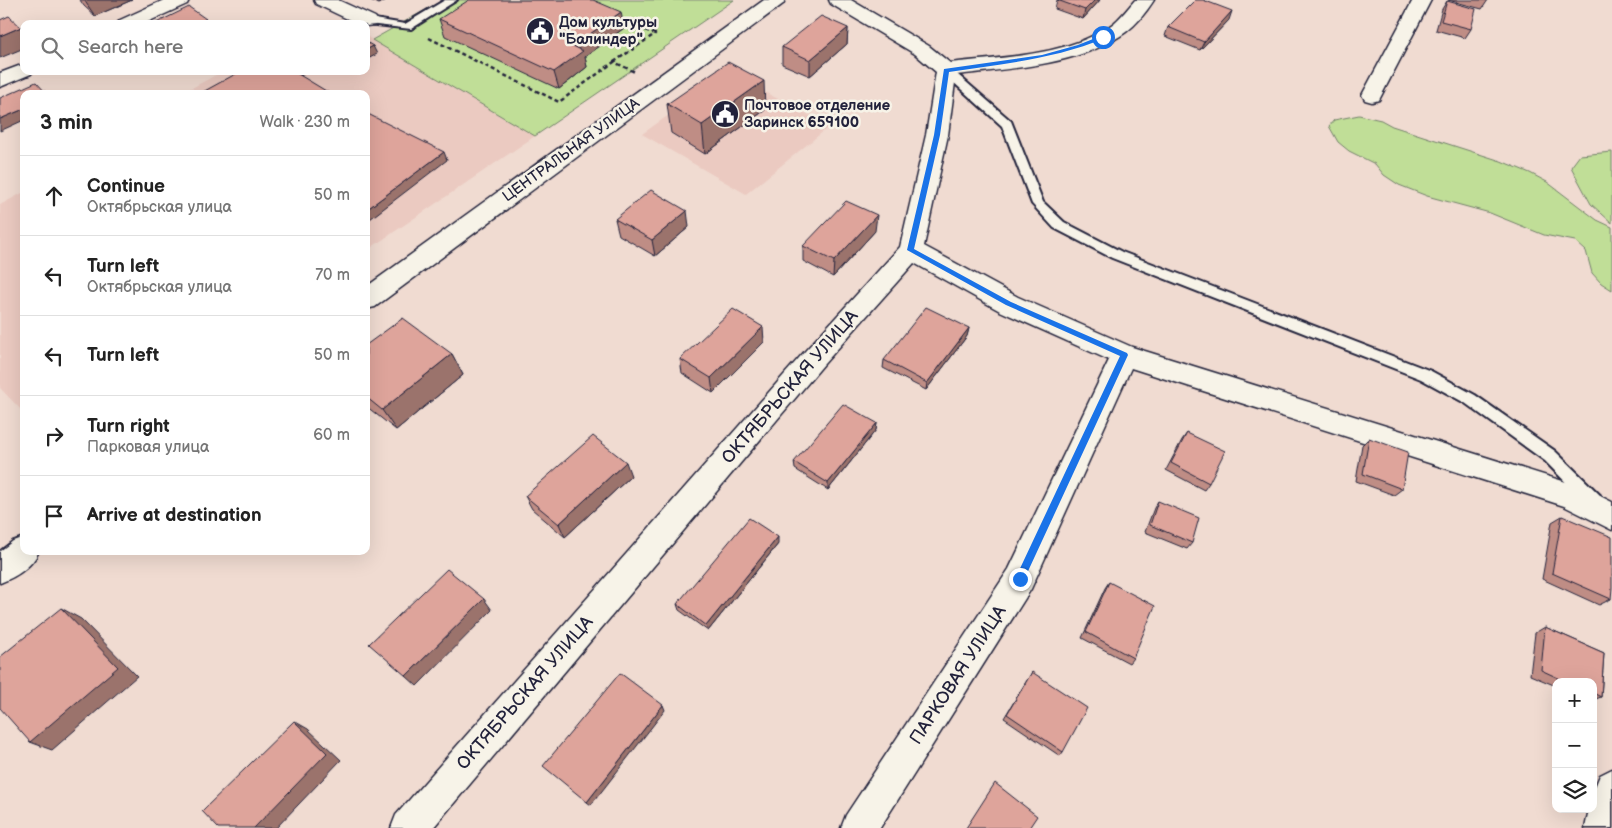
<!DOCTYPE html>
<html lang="en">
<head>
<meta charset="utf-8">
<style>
  body { margin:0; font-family:"Balsamiq Sans",sans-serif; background:#f2f2f2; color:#222 }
  .controls { position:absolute; right:15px; bottom:15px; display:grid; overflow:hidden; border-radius:10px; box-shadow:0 5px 20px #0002 }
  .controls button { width:45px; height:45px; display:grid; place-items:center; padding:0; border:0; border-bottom:1px solid #e0e0e0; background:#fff; color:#222; font:25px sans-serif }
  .stop { position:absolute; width:15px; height:15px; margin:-11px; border:4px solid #1a73e8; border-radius:50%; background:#fff }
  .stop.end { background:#1a73e8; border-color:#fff; box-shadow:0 1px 5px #0008 }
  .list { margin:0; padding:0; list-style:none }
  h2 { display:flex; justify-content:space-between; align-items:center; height:65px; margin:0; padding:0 20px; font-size:21px }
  h2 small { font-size:16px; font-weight:400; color:#767676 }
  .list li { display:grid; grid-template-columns:32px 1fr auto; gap:15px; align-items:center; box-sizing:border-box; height:80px; padding:0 20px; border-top:1px solid #e0e0e0 }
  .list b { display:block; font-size:19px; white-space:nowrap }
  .list p { margin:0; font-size:16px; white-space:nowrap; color:#767676 }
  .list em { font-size:16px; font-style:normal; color:#767676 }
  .icon { flex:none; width:28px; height:28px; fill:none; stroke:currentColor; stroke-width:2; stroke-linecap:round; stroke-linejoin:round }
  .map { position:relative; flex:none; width:1612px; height:828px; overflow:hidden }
  .search { position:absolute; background:#fff; box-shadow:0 5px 20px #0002; left:20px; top:20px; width:350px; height:55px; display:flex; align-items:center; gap:12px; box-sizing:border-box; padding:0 18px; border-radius:10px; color:#767676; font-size:19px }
  .panel { position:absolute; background:#fff; box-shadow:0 5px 20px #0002; left:20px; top:90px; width:350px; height:465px; border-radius:10px }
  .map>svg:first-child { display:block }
  .built { fill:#ebcac1 }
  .green { fill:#c0de97; stroke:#718069 }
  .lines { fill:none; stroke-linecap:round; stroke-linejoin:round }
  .service-casing { stroke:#22223b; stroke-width:4 }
  .minor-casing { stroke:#22223b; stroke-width:3 }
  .tertiary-casing { stroke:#22223b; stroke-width:3 }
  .path { stroke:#22223b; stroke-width:2.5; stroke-dasharray:4 3; stroke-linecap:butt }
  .service { fill:#f7f3e8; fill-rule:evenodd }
  .minor { fill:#f7f3e8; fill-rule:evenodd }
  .tertiary { fill:#f7f3e8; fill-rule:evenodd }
  .wall { fill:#bf8d85; stroke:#22223b }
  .shaded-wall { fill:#9b736c; stroke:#22223b }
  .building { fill:#dea49b; stroke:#22223b }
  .route { fill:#1a73e8 }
  .labels { text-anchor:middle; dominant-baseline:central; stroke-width:5; stroke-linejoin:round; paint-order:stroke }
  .far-poi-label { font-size:15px; font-weight:bold; fill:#22223b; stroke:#f7f3e8; text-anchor:start }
  .far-street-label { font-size:15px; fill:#22223b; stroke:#f7f3e8 }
  .street-label { font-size:18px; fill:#22223b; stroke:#f7f3e8 }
</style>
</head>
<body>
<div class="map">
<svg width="1612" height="828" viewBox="0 0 1612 828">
  <rect width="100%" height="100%" fill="#f0dbd1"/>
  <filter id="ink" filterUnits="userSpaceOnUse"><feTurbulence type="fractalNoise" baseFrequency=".02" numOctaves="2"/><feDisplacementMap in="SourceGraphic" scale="10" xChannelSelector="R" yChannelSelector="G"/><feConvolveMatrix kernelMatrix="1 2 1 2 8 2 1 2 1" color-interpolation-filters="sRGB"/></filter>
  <g filter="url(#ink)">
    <g class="built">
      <polygon points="366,36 535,136 366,251 366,94 181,94 223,71 366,71"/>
      <polygon points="728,73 830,126 746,194 642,134"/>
      <polygon points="24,192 24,413 0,388 0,205"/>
    </g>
    <g class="green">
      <polygon points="443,0 734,0 535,136 372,40"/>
      <polygon points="1359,115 1381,120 1392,126 1501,161 1530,173 1547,182 1597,220 1612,227 1612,290 1601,283 1592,273 1586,251 1575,241 1544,235 1490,213 1427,196 1399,185 1384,175 1375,164 1349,151 1338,142 1329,126 1334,120"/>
      <polygon points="1612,152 1612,223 1591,204 1571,167 1580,155"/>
    </g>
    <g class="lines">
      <defs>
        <g id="service">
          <polygon points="445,0 457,0 411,29 368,24 363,21 368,18 405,24"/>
          <polygon points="946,67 950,68 1011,121 1043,202 1064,222 1122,252 1431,371 1475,395 1555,451 1600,495 1602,500 1600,505 1594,507 1588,505 1545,461 1465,403 1421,379 1112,258 1054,228 1032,204 1002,126 942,72 940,70 942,68"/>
        </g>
        <g id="minor">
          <polygon points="164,0 189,0 187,4 143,24 117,24 120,20"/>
          <polygon points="314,0 338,0 375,17 378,21 375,25 366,26 366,24 358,24 316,4"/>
          <path d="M829 0H851L929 46 950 63C1002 57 1071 56 1114 23 1122 16 1128 8 1135 0H1154C1147 11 1137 24 1126 32 1079 66 1011 68 956 75L948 135 924 246 1018 297 1132 347 1582 487 1612 502V530L1564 506 1131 368 1031 589 880 828H841L846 815 1009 569 1109 360 1000 311 914 263 824 364 433 828H391L396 815 806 350 900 247 926 135 936 72 915 54 831 4Z"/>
          <polygon points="1413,0 1431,0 1379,100 1372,102 1365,100 1362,95"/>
          <polygon points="24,64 24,71 33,71 31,74 0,87 0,73"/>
          <polygon points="1612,769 1612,828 1585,828 1589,809 1593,809 1593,792 1600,775"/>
        </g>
        <g id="tertiary">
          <polygon points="764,0 785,0 783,4 375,307 366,309 366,287"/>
          <path d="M24 537V551H39C32 567 16 577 0 583V551L13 541Z"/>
        </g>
      </defs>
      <use href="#service" class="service-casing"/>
      <use href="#minor" class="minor-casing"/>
      <use href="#tertiary" class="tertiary-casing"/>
      <g class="path">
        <polyline points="429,38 559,102 614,62 635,72"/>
        <polyline points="614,62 655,34 619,19"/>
      </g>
      <use href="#service" class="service"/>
      <use href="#minor" class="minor"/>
      <use href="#tertiary" class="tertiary"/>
    </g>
    <g class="wall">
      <polygon points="80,0 132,0 95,16 84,6"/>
      <polygon points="370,0 386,0 379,4"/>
      <polygon points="1057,0 1100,0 1083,19 1055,9"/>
      <polygon points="1448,0 1488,0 1482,9"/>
      <polygon points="1447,1 1471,29 1465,38 1436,30 1442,9"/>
      <polygon points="439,19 624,28 585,57 587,67 559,89 445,36"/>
      <polygon points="1229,20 1200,50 1165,36 1168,27"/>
      <polygon points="848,28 847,44 810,76 782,64 782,47"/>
      <polygon points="667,104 765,110 705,154 671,133"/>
      <polygon points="615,219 689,227 655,256 619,235"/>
      <polygon points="875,231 833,277 803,261 803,246"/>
      <polygon points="969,328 967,336 926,390 883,368 884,360"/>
      <polygon points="764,342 713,393 682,373 680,359"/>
      <polygon points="366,345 452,354 463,375 396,430 366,406"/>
      <polygon points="877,423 876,430 828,490 795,469 794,462"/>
      <polygon points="1187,433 1209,483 1204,490 1166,470 1182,440"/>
      <polygon points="1369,438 1402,489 1394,495 1356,481 1362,445"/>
      <polygon points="631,476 565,537 532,509 525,496"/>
      <polygon points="1158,501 1192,543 1187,549 1145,532 1154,508"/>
      <polygon points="1562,516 1611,599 1599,605 1542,579 1552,522"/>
      <polygon points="778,544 708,631 679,610 677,604"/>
      <polygon points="1109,582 1133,658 1129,663 1082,638 1105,588"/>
      <polygon points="1545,627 1604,653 1601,697 1593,700 1593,682 1556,682 1556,686 1530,675 1535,633"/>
      <polygon points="1032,672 1063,752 1060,756 1004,718"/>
    </g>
    <g class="shaded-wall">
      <polygon points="84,0 132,0 95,16"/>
      <polygon points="378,0 386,0 379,4"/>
      <polygon points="1095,0 1100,0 1083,19 1085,10"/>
      <polygon points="1232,11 1229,20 1200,50 1204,42"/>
      <polygon points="621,12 624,28 585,57 587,67 559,89 554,72 573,46"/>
      <polygon points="206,19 208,24 196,24"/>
      <polygon points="21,27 24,30 24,48 0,58 0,36"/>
      <polygon points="848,28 847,44 810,76 810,60"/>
      <polygon points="373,46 377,54 366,60 366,50"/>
      <polygon points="292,71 308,71 296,79"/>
      <polygon points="764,81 765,110 705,154 702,125"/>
      <polygon points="24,109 24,120 0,131 0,119"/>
      <polygon points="444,152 447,160 366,222 366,210"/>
      <polygon points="687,211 689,227 655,256 652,240"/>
      <polygon points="877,215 875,231 833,277 834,261"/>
      <polygon points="763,327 764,342 713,393 711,378"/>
      <polygon points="969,328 967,336 926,390 927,383"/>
      <polygon points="452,354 463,375 396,430 382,410"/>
      <polygon points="877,423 876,430 828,490 828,483"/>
      <polygon points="626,462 631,476 565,537 559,524"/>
      <polygon points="778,537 778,544 708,631 706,626"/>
      <polygon points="484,599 492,610 417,686 406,676"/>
      <polygon points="61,608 81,619 137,676 52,750 30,742"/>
      <polygon points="663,705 665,710 591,805 587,802"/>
      <polygon points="294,721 308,729 341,760 276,828 254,828"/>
    </g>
    <g class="building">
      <polygon points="469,0 593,0 621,12 573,46 583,51 554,72 439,19"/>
      <polygon points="1057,0 1095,0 1085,10"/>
      <polygon points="1195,0 1203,0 1232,11 1204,42 1168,27"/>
      <polygon points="1447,1 1476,9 1471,29 1441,21"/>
      <polygon points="189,7 206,19 196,24 154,24"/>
      <polygon points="9,16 21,27 0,36 0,20"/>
      <polygon points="821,16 848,28 810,60 782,47"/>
      <polygon points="366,42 373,46 366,50"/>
      <polygon points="728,62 764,81 702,125 667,104"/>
      <polygon points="241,71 293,71 331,94 201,93"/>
      <polygon points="36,82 47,94 24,94 24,109 0,119 0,98"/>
      <polygon points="366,113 444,152 366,210"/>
      <polygon points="651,190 687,211 652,240 615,219"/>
      <polygon points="846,201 877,215 834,261 803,246"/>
      <polygon points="926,307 969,328 927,383 884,360"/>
      <polygon points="733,309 763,327 711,378 680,359"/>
      <polygon points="403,318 452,354 382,410 366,397 366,345"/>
      <polygon points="843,404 877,423 828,483 794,462"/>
      <polygon points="1187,433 1225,451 1209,483 1171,463"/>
      <polygon points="593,436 626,462 559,524 525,496"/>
      <polygon points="1369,438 1408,452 1402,489 1363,474"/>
      <polygon points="1158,501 1199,518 1192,543 1150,525"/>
      <polygon points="1562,516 1612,537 1612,588 1611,599 1552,573"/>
      <polygon points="749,518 778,537 706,626 677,604"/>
      <polygon points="447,569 484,599 406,676 369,644"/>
      <polygon points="1109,582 1155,606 1133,658 1086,632"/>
      <polygon points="61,608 118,667 30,742 0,708 0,657"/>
      <polygon points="1545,627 1604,653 1601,697 1593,693 1593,682 1567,682 1541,670"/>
      <polygon points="1032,672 1087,708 1063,752 1007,714"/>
      <polygon points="620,673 663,705 587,802 543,766"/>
      <polygon points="294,721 327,753 254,828 218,828 202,811"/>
      <polygon points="995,783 1037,816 1029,828 966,828"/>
    </g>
  </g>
  <path class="route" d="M1103 35 1105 38C1055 59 1002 64 949 72L940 135 914 249 1011 302 1127 353 1128 355 1023 582 1020 584 1015 579 1120 356 1006 305 907 250 934 135 944 69 1042 55 1078 45Z"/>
  <defs>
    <symbol id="civic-disc" viewBox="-11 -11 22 22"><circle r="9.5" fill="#22223b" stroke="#f7f3e8"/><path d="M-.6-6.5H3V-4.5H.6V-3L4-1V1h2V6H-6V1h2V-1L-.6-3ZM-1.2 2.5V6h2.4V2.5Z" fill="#fff"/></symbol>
  </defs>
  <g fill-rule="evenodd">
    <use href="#civic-disc" x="524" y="15" width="32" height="32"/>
    <use href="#civic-disc" x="709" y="98" width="32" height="32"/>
  </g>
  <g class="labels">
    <g class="far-poi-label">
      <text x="559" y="22">Дом культуры<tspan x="559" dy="17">"Балиндер"</tspan></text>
      <text x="744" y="105">Почтовое отделение<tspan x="744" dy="17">Заринск 659100</tspan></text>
    </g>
    <g class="far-street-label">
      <text transform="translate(571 150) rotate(-36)">ЦЕНТРАЛЬНАЯ УЛИЦА</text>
    </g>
    <g class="street-label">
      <text transform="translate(790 387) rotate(-49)">ОКТЯБРЬСКАЯ УЛИЦА</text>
      <text transform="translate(958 675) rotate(-57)">ПАРКОВАЯ УЛИЦА</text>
      <text transform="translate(525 693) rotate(-49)">ОКТЯБРЬСКАЯ УЛИЦА</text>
    </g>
  </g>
</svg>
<div class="controls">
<button>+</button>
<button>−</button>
<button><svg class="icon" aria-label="layers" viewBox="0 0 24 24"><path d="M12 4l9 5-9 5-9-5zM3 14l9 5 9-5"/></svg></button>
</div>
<div class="stop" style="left:1103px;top:37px"></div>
<div class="stop end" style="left:1020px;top:579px"></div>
<div class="search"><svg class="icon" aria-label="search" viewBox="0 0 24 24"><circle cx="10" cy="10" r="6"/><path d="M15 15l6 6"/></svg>Search here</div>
<section class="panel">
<h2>3 min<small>Walk · 230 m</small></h2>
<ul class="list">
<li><svg class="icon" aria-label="ahead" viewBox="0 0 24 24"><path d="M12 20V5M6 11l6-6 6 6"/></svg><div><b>Continue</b><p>Октябрьская улица</p></div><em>50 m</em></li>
<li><svg class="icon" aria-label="left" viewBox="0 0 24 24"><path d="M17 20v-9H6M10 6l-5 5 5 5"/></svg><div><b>Turn left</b><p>Октябрьская улица</p></div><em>70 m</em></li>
<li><svg class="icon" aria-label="left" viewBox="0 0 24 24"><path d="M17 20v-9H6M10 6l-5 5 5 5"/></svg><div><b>Turn left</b></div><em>50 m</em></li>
<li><svg class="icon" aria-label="right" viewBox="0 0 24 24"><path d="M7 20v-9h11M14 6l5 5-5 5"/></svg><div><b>Turn right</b><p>Парковая улица</p></div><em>60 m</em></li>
<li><svg class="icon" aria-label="arrive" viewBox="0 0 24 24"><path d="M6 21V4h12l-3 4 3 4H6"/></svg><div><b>Arrive at destination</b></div></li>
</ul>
</section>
</div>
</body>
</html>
